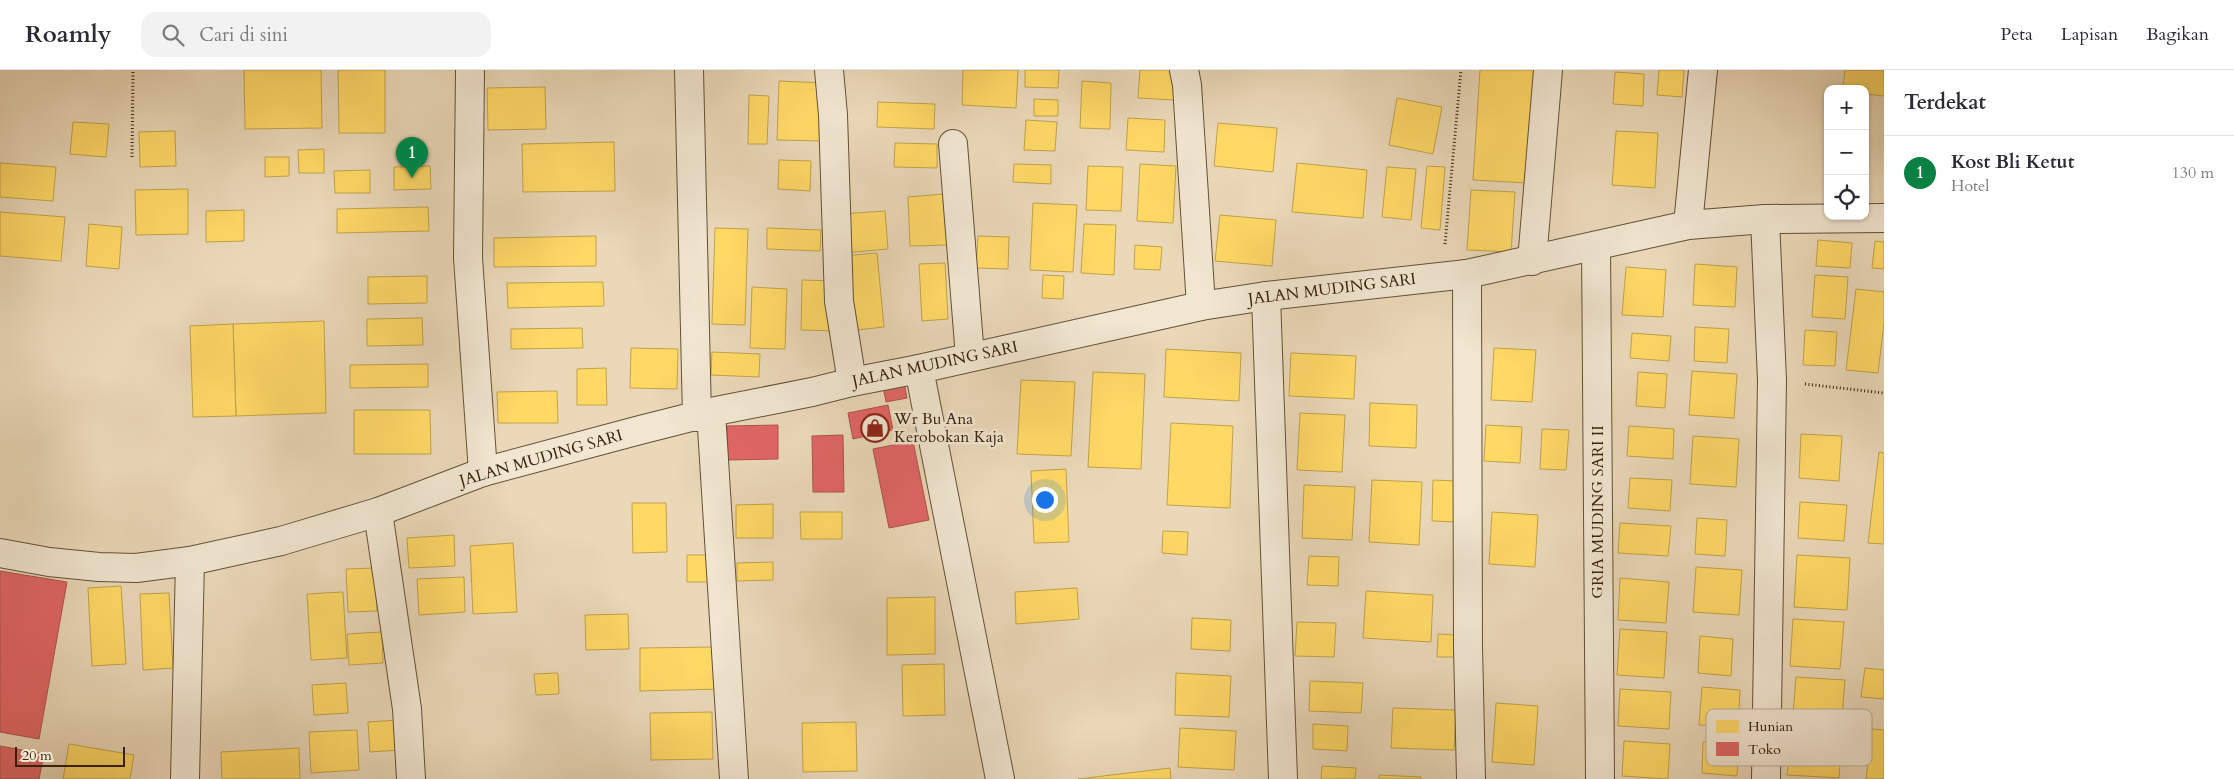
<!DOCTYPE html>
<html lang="id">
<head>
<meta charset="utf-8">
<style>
  body { margin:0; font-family:Cardo,serif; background:#f2f2f3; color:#2b2b33 }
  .controls { position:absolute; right:15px; top:15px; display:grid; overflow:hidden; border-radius:10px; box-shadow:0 1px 4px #0004 }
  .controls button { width:45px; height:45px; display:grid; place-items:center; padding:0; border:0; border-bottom:1px solid #e1e1e2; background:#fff; color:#2b2b33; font:25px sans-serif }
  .scale { position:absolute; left:15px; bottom:12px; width:110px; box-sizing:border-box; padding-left:5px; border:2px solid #38220b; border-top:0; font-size:14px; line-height:18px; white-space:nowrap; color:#38220b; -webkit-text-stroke:4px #f1e6d1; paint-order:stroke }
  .you { position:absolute; left:1044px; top:429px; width:18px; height:18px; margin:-12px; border:4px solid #fff; border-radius:50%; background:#1a73e8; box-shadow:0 0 0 8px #1a73e833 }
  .badge { display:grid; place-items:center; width:32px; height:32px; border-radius:50%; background:#0b8043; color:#fff; font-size:16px; font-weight:700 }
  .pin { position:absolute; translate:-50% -41px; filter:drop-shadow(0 1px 2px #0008) }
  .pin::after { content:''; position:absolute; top:26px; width:18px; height:15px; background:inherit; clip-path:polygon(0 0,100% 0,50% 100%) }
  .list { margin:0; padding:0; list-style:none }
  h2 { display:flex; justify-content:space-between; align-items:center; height:65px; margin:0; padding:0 20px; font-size:21px }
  h2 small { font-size:16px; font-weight:400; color:#7c7c81 }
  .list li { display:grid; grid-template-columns:32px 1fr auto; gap:15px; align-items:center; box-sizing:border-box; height:75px; padding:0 20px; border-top:1px solid #e1e1e2 }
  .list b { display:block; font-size:19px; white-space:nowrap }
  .list p { margin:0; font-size:16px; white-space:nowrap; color:#7c7c81 }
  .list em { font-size:16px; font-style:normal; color:#7c7c81 }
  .icon { flex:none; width:28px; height:28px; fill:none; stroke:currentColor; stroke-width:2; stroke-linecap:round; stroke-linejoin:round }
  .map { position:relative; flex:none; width:1884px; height:709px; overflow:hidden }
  header { display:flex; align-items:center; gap:30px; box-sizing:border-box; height:70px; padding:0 25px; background:#fff; border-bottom:1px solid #e1e1e2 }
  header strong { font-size:24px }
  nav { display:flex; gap:28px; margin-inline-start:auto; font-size:18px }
  .search { width:350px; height:45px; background:#f2f2f3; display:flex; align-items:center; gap:12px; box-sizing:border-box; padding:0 18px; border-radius:15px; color:#7c7c81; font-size:19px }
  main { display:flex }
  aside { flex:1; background:#fff }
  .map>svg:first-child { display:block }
  .homes { fill:#ffd966; stroke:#c3a24b }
  .shops { fill:#e06666; stroke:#ae524b }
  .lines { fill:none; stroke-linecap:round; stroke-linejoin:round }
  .minor-casing { stroke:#645036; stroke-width:30 }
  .path { stroke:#38220b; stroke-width:3; stroke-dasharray:1 2.5; stroke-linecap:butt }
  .minor { stroke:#f1e6d1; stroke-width:28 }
  .labels { text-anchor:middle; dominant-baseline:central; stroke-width:5; stroke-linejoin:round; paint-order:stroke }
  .street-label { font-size:16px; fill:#38220b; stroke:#f1e6d1 }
  .poi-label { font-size:16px; fill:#38220b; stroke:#f1e6d1; text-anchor:start }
  .key { fill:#f1e6d1; stroke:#baab96; stroke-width:1 }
  .key-label { font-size:14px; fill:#38220b }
</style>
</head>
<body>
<header>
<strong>Roamly</strong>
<div class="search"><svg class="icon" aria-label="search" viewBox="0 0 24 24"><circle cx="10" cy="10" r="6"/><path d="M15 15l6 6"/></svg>Cari di sini</div>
<nav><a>Peta</a><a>Lapisan</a><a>Bagikan</a></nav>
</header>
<main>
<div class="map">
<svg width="1884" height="709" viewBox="0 0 1884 709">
  <rect width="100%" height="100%" fill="#ead8b8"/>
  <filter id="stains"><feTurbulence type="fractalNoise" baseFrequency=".004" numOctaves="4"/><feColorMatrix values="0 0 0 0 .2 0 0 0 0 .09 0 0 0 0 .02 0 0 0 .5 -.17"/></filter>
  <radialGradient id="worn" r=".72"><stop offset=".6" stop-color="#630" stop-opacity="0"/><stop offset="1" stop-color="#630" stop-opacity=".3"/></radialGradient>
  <g class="homes">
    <polygon points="244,0 321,0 322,58 245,59"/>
    <polygon points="338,0 385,0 385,63 339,63"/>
    <polygon points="963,0 1018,0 1016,38 962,35"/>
    <polygon points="1025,0 1059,0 1058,18 1025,17"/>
    <polygon points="1140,0 1176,0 1174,30 1138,28"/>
    <polygon points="1480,0 1534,0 1527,113 1473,110"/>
    <polygon points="1659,0 1684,0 1682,27 1657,25"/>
    <polygon points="1845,0 1884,0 1884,26 1865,24 1865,19 1843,19"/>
    <polygon points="1615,2 1644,4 1643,36 1613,34"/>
    <polygon points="779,11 826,13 824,71 777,70"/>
    <polygon points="1082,11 1111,13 1110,59 1080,58"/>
    <polygon points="545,17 546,59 488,60 487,18"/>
    <polygon points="749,25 769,26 767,74 748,74"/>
    <polygon points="1397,28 1442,37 1433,84 1389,75"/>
    <polygon points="1034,29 1058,30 1058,46 1034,46"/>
    <polygon points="878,32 935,34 934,59 877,57"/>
    <polygon points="1128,48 1165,50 1164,82 1126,80"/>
    <polygon points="1026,50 1057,52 1055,81 1024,80"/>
    <polygon points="73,52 109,54 106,87 70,84"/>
    <polygon points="1218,53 1277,58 1273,102 1214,96"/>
    <polygon points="175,61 176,96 140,97 139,62"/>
    <polygon points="1616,61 1658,63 1655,118 1612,115"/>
    <polygon points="614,72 615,121 523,122 522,74"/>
    <polygon points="895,73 937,74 937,98 894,97"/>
    <polygon points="324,79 324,103 299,103 298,80"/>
    <polygon points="265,87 289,87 289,106 265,107"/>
    <polygon points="779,90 811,91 810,121 778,119"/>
    <polygon points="0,93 56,97 53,131 0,127"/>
    <polygon points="1297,93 1367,100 1363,148 1292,142"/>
    <polygon points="1014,94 1051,95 1051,114 1013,112"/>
    <polygon points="1140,94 1176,96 1173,153 1137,151"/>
    <polygon points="430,96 431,119 394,120 394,97"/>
    <polygon points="1088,96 1123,97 1121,141 1086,140"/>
    <polygon points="1427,96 1445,97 1440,160 1421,158"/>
    <polygon points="1387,97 1416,99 1411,150 1382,147"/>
    <polygon points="370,100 370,123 335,123 334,101"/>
    <polygon points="188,119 188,164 136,165 135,120"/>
    <polygon points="1471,120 1515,122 1511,182 1467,180"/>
    <polygon points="944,124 947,175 910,176 908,127"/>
    <polygon points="1033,133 1077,135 1073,202 1030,200"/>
    <polygon points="428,137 429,161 337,163 337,139"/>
    <polygon points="244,140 244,171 206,172 206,141"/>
    <polygon points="885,141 888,179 844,183 841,144"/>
    <polygon points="0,142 65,147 61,191 0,186"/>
    <polygon points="1220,145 1276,150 1272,196 1215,191"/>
    <polygon points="89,154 122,157 119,199 86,196"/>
    <polygon points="1084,154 1116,155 1114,205 1081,203"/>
    <polygon points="715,158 748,159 745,255 712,254"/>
    <polygon points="767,158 821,160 820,181 767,179"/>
    <polygon points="596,166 596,196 494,197 494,168"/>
    <polygon points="978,166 1009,167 1008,199 976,198"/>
    <polygon points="1818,170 1852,173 1850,198 1816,196"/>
    <polygon points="1875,171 1884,172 1884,199 1872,198"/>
    <polygon points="1135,175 1162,177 1160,200 1134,199"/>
    <polygon points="877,183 884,257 848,261 842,186"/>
    <polygon points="945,193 948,249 922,251 919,194"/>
    <polygon points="1695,194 1737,197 1735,237 1693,235"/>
    <polygon points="1626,197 1666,200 1663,247 1622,245"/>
    <polygon points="1043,205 1064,206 1063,229 1042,228"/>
    <polygon points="1815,205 1848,207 1845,249 1812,247"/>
    <polygon points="427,206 427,233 368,234 368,207"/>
    <polygon points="802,210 836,211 834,261 801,260"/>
    <polygon points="603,212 604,236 508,238 507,213"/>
    <polygon points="752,217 787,219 785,279 750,278"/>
    <polygon points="1856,219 1884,222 1884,253 1878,303 1846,300"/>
    <polygon points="422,248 423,275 367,276 367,249"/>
    <polygon points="324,251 326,343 236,346 233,254"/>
    <polygon points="233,254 236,346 193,347 190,256"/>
    <polygon points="1695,257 1729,259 1727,293 1694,291"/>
    <polygon points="582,258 583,278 511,279 511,259"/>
    <polygon points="1805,260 1837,262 1835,296 1803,295"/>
    <polygon points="1632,263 1671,266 1669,291 1630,288"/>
    <polygon points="631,278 678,279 677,319 630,318"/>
    <polygon points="1494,278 1536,280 1532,332 1491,330"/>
    <polygon points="1166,279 1241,283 1239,331 1164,327"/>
    <polygon points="712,282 760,284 759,307 711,305"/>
    <polygon points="1291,283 1356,286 1354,329 1289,326"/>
    <polygon points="428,294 428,317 350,318 350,295"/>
    <polygon points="606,298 607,335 577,335 577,299"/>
    <polygon points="1692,301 1737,304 1734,348 1689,345"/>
    <polygon points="1093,302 1145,304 1141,399 1088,397"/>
    <polygon points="1638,302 1667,304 1665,338 1636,336"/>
    <polygon points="1021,310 1075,312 1071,386 1017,384"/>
    <polygon points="557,321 558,353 498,353 497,322"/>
    <polygon points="1370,333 1417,335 1416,378 1369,376"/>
    <polygon points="354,340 430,340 431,384 354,384"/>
    <polygon points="1300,343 1345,345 1342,402 1297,400"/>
    <polygon points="1171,353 1233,356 1230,438 1167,435"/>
    <polygon points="1486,355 1522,357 1520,393 1484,391"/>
    <polygon points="1629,356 1674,359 1673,389 1627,386"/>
    <polygon points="1542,359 1569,360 1566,400 1540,399"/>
    <polygon points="1801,364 1842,366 1839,411 1799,408"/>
    <polygon points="1693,366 1739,369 1736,417 1690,414"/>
    <polygon points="1879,382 1884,383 1884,474 1868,473"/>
    <polygon points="1066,399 1069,472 1034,473 1031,401"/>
    <polygon points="1630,408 1672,410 1670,441 1628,438"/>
    <polygon points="1372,410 1422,412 1419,475 1369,472"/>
    <polygon points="1433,410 1457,411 1455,452 1432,451"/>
    <polygon points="1304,415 1355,417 1352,470 1302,468"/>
    <polygon points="1800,432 1847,435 1844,471 1798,468"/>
    <polygon points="632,433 666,433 667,482 633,483"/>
    <polygon points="773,434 773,468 736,468 736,435"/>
    <polygon points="800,442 842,442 842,469 801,469"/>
    <polygon points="1492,442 1538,445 1535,497 1489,494"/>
    <polygon points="1697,448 1727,450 1725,486 1695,484"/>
    <polygon points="1620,453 1671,456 1668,486 1618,483"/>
    <polygon points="1163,461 1188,462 1187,485 1162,483"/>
    <polygon points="454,465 455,496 409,498 407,468"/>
    <polygon points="513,473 517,542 473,544 470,476"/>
    <polygon points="687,485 716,485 717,512 687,512"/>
    <polygon points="1797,485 1850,488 1847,540 1794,537"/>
    <polygon points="1309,486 1339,487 1338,516 1307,515"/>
    <polygon points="773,492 773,510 737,511 737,493"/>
    <polygon points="1696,497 1742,500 1739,545 1693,542"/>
    <polygon points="375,498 377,541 348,542 346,499"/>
    <polygon points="464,507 465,542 419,545 417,509"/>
    <polygon points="1620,508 1669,512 1666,553 1618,550"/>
    <polygon points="121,516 126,594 92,596 88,518"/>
    <polygon points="1077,518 1079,549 1016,554 1015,522"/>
    <polygon points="1366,521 1433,525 1431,572 1363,568"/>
    <polygon points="343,522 347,588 311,590 307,524"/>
    <polygon points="169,523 173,598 143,600 140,524"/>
    <polygon points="935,527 935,584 887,585 887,528"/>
    <polygon points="628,544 629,579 586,580 585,545"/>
    <polygon points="1192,548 1231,550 1230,581 1191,579"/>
    <polygon points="1793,549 1844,552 1840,599 1790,596"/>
    <polygon points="1297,552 1336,553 1334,587 1295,586"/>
    <polygon points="1620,559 1667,562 1664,608 1617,605"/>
    <polygon points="382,562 383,593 349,595 347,564"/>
    <polygon points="1438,564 1455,565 1454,587 1437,587"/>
    <polygon points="1700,566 1733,569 1731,606 1698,603"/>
    <polygon points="719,577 720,619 640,621 640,578"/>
    <polygon points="944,594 945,645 903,646 902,595"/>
    <polygon points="1865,598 1884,600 1884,629 1861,627"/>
    <polygon points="558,603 559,624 536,625 534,604"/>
    <polygon points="1176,603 1231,606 1229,647 1175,645"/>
    <polygon points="1796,607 1845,610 1841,660 1792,657"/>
    <polygon points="1310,611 1363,613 1361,643 1309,641"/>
    <polygon points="346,613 348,643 314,645 312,615"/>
    <polygon points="1702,617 1740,620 1738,657 1699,655"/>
    <polygon points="1620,619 1671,622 1669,659 1618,656"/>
    <polygon points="1496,633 1538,636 1534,695 1492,692"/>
    <polygon points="1393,638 1456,640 1454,680 1391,678"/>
    <polygon points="712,642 713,689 651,690 650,643"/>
    <polygon points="398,650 400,680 370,682 368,652"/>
    <polygon points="856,652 857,701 803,702 802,653"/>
    <polygon points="1313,654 1348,656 1347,681 1313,679"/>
    <polygon points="1180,658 1236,661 1234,700 1178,697"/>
    <polygon points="1872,659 1884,660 1884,709 1866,709"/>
    <polygon points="357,660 359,700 311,703 309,662"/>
    <polygon points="1624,671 1670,674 1668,709 1622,706"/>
    <polygon points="1703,672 1739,675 1737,706 1702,703"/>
    <polygon points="69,674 134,685 130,709 63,709"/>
    <polygon points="1790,674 1841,677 1839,708 1787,705"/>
    <polygon points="299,678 300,709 222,709 221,682"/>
    <polygon points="1322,696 1356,698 1355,709 1321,709"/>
    <polygon points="1170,698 1171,709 1078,709"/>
    <polygon points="1379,705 1421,707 1421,709 1379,709"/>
  </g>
  <g class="shops">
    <polygon points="903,307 907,328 886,332 882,311"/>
    <polygon points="888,335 893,360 853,369 848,343"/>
    <polygon points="778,355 778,389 728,390 727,356"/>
    <polygon points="843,365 844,422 813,422 812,366"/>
    <polygon points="913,371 929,450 889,458 873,379"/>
    <polygon points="0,501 67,512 39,669 0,662"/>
    <polygon points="0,676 44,684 39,709 0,709"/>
  </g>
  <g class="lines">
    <defs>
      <g id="minor">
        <polyline points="470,0 468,188 483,402"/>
        <polyline points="689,0 697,347"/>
        <polyline points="829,0 833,45 839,231 852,312"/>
        <polyline points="1184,0 1187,15 1201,236"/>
        <polyline points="953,74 970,287"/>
        <polyline points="1765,149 1772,310 1766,709"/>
        <polyline points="1688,155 1703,0"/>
        <polyline points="1596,176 1600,709"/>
        <polyline points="1532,191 1548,0"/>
        <polyline points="1467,204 1468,577 1471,709"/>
        <polyline points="1266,226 1283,709"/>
        <polyline points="919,299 1000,709"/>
        <polyline points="711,342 734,709"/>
        <polyline points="378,442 407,639 411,709"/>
        <polyline points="0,483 49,492 99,497 136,498 190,491 281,471 378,442 483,402 640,360 711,342 812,322 852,312 919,299 1201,236 1266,226 1467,204 1688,155 1765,149 1884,148"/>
        <polyline points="185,709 190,491"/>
      </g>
    </defs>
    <use href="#minor" class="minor-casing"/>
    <g class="path">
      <polyline points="132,87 133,0"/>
      <polyline points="1445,174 1461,0"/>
      <polyline points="1805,314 1884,323"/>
    </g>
    <use href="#minor" class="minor"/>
  </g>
  <defs>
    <symbol id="shop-ring" viewBox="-11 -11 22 22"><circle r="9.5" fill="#f1e6d1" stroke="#8f2418" stroke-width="1.5"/><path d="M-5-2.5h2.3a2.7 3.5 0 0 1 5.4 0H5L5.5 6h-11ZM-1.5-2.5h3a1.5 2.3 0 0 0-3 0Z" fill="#8f2418"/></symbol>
  </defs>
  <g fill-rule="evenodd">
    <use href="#shop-ring" x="859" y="342" width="32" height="32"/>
  </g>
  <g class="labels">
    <g class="street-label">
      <text transform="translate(1332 219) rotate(-7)">JALAN MUDING SARI</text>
      <text transform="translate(935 294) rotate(-12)">JALAN MUDING SARI</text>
      <text transform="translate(541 388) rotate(-16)">JALAN MUDING SARI</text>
      <text transform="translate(1598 442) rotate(-90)">GRIA MUDING SARI II</text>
    </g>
    <g class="poi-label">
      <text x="894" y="349">Wr Bu Ana<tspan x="894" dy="18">Kerobokan Kaja</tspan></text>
    </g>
  </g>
  <rect x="1706" y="639" width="166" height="57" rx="8" class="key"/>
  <rect x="1716" y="650" width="23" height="13" fill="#ffd966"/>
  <rect x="1716" y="672" width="23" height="14" fill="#e06666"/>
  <g class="key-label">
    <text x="1748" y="661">Hunian</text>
    <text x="1748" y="684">Toko</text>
  </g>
  <rect width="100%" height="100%" filter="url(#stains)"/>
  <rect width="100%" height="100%" fill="url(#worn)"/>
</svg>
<div class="controls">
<button>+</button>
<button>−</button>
<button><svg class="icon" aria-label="locate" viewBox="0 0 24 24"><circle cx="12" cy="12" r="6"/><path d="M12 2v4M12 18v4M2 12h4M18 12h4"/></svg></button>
</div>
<div class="scale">20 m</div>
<div class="you"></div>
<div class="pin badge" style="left:412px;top:108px">1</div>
</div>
<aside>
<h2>Terdekat<small></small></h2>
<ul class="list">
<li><span class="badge">1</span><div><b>Kost Bli Ketut</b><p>Hotel</p></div><em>130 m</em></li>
</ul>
</aside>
</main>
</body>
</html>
